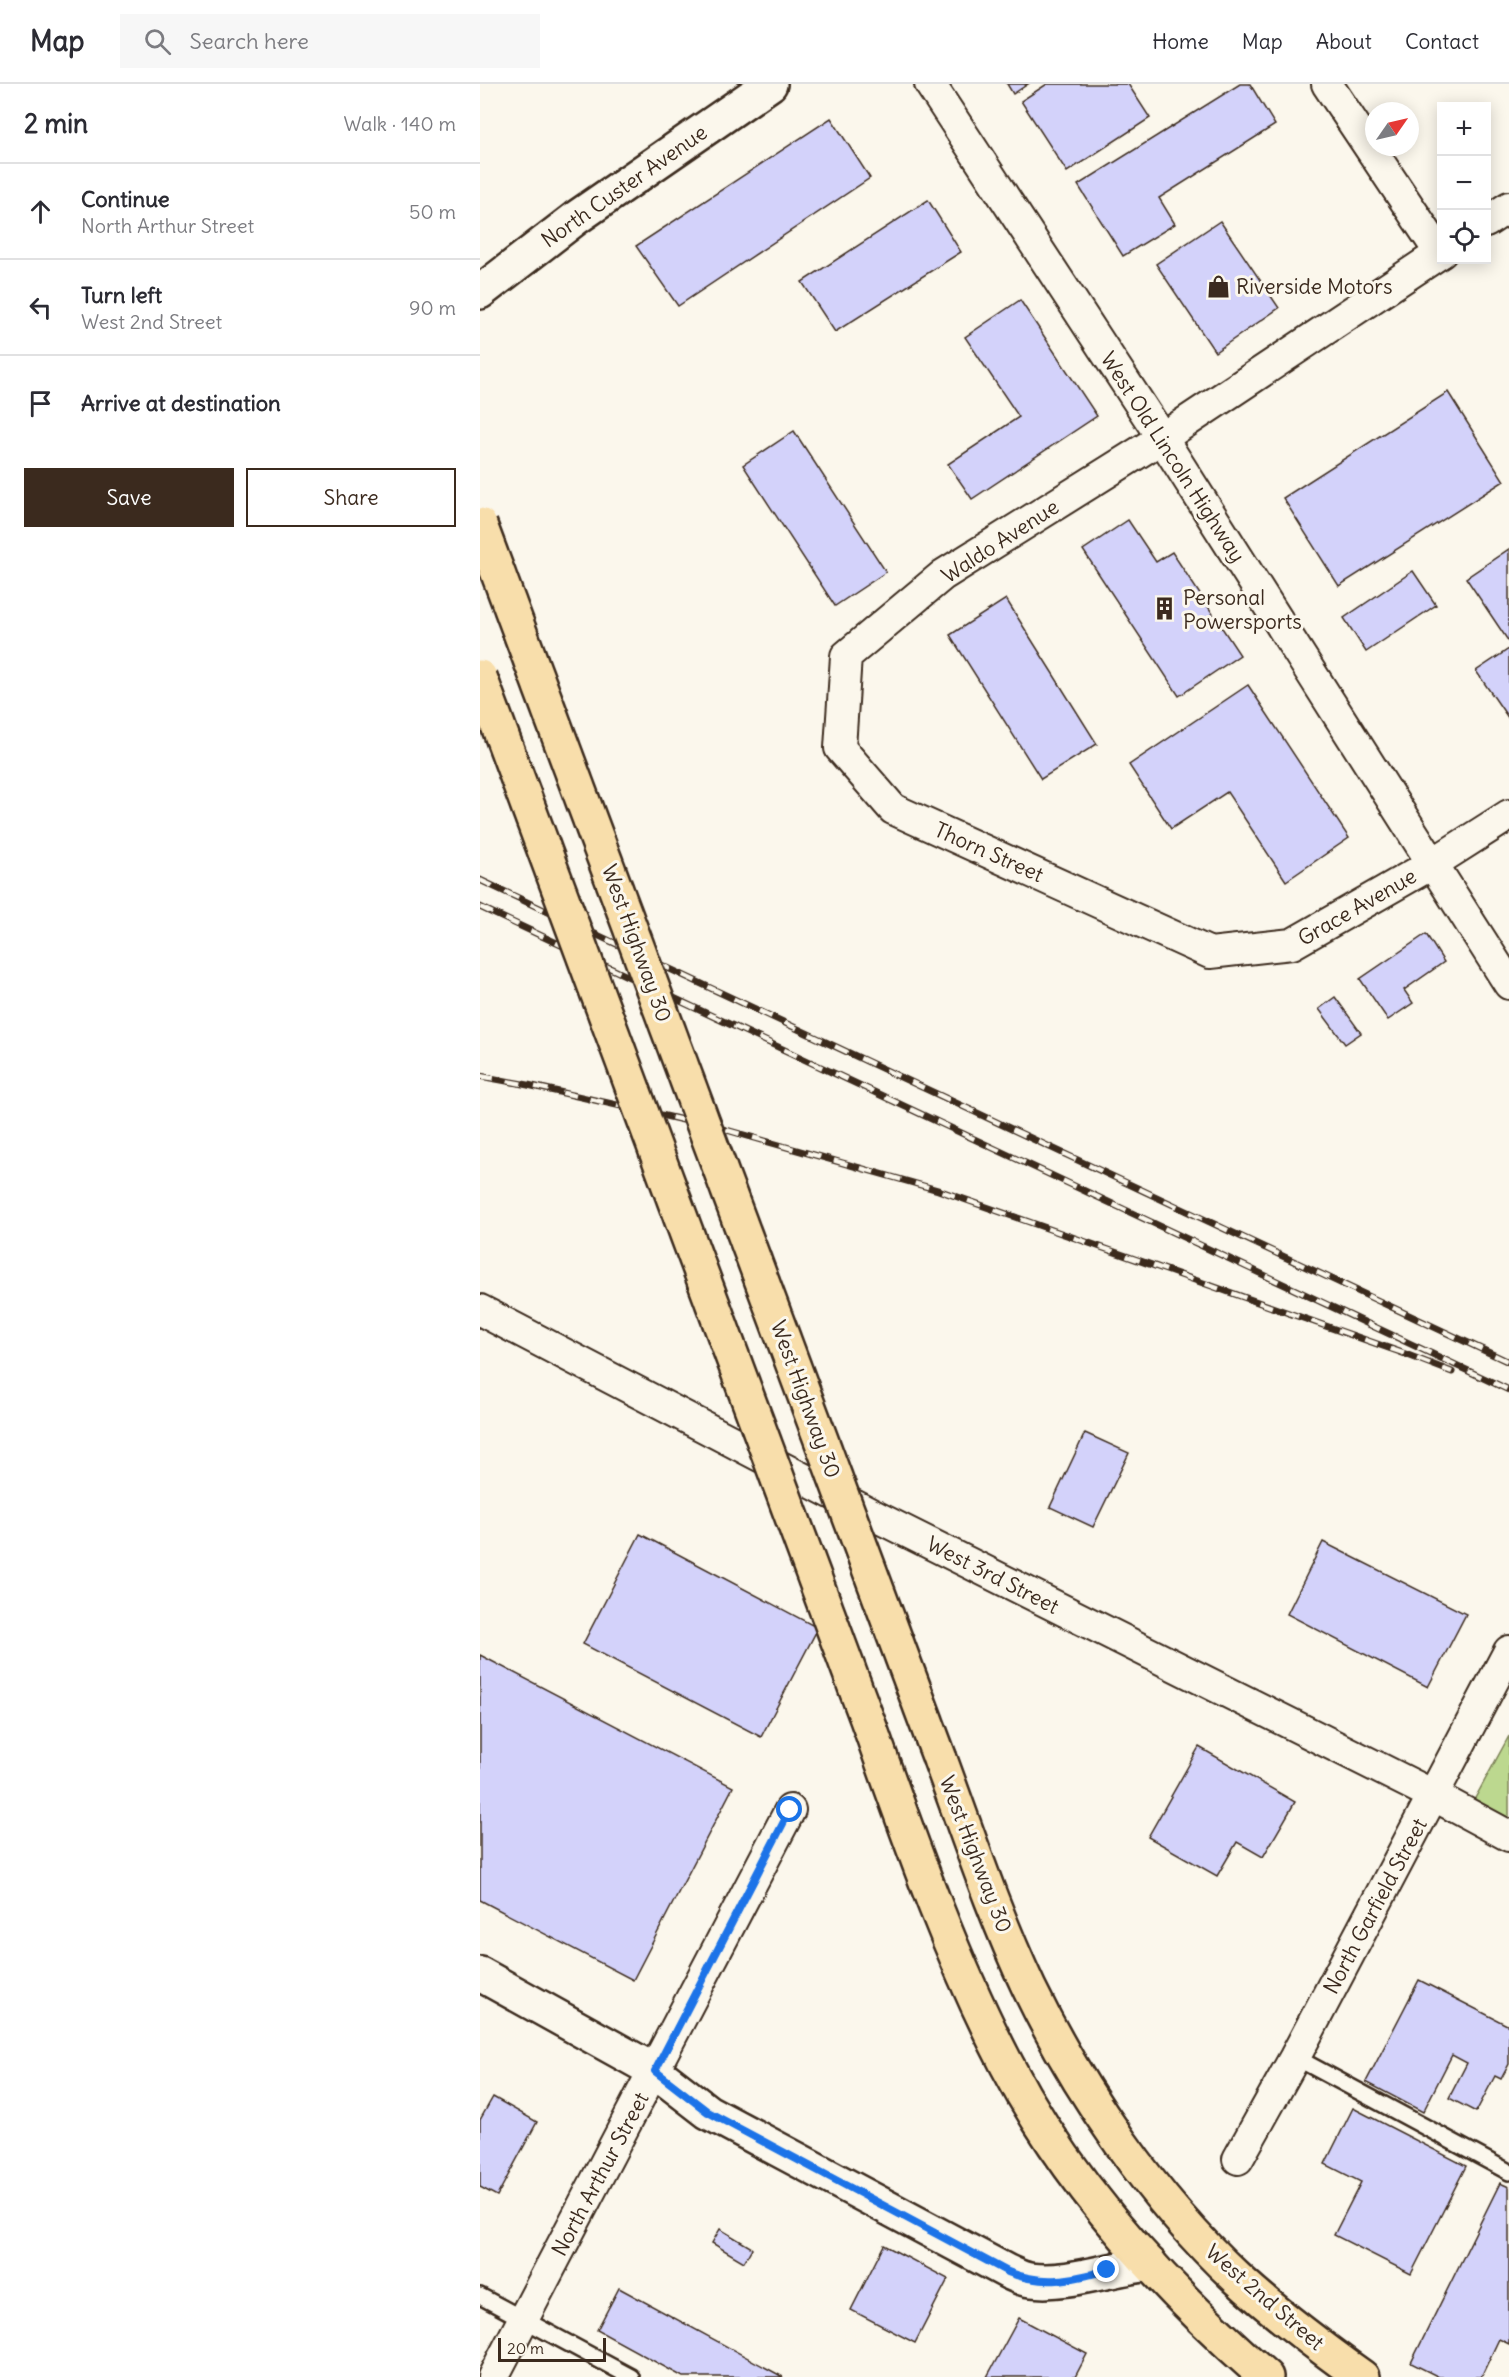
<!DOCTYPE html>
<html lang="en">
<head>
<meta charset="utf-8">
<style>
  body { margin:0; font-family:Delius,sans-serif; background:#f7f7f7; color:#2b2b33 }
  .controls { position:absolute; right:18px; top:18px; display:grid; overflow:hidden; border-radius:0px; box-shadow:0 3px 15px #0003 }
  .controls button { width:54px; height:54px; display:grid; place-items:center; padding:0; border:0; border-bottom:2px solid #e1e1e2; background:#fff; color:#2b2b33; font:30px sans-serif }
  .compass { position:absolute; left:885px; top:18px; width:54px; height:54px; border-radius:50%; background:#fff; box-shadow:0 3px 15px #0003; rotate:56deg }
  .scale { position:absolute; left:18px; bottom:15px; width:108px; box-sizing:border-box; padding-left:6px; border:3px solid #3b2a1e; border-top:0; font-size:16px; line-height:21px; white-space:nowrap; color:#3b2a1e; -webkit-text-stroke:4px #fbf7ec; paint-order:stroke }
  .stop { position:absolute; width:18px; height:18px; margin:-14px; border:4px solid #1a73e8; border-radius:50%; background:#fff }
  .stop.end { background:#1a73e8; border-color:#fff; box-shadow:0 2px 6px #0008 }
  .list { margin:0; padding:0; list-style:none }
  h2 { display:flex; justify-content:space-between; align-items:center; height:78px; margin:0; padding:0 24px; font-size:26px }
  h2 small { font-size:20px; font-weight:400; color:#7c7c81 }
  .list li { display:grid; grid-template-columns:39px 1fr auto; gap:18px; align-items:center; box-sizing:border-box; height:96px; padding:0 24px; border-top:2px solid #e1e1e2 }
  .list b { display:block; font-size:22px; white-space:nowrap }
  .list p { margin:0; font-size:20px; white-space:nowrap; color:#7c7c81 }
  .list em { font-size:20px; font-style:normal; color:#7c7c81 }
  .actions { display:flex; gap:12px; padding:18px 24px }
  .actions a { flex:1; padding:14px 0; border:2px solid #3b2a1e; border-radius:0px; text-align:center; font-size:21px; color:#3b2a1e }
  .actions .main { background:#3b2a1e; color:#fff }
  .icon { flex:none; width:33px; height:33px; fill:none; stroke:currentColor; stroke-width:2; stroke-linecap:round; stroke-linejoin:round }
  .map { position:relative; flex:none; width:1029px; height:2293px; overflow:hidden }
  header { display:flex; align-items:center; gap:36px; box-sizing:border-box; height:84px; padding:0 30px; background:#fff; border-bottom:2px solid #e1e1e2 }
  header strong { font-size:28px }
  nav { display:flex; gap:33px; margin-inline-start:auto; font-size:21px }
  .search { width:420px; height:54px; background:#f7f7f7; display:flex; align-items:center; gap:15px; box-sizing:border-box; padding:0 21px; border-radius:0px; color:#7c7c81; font-size:22px }
  main { display:flex }
  aside { flex:1; background:#fff }
  .map>svg:first-child { display:block }
  .green { fill:#bcd88f; stroke:#7c8156; stroke-width:1.5 }
  .building { fill:#d3d2fa; stroke:#3b2a1e; stroke-width:1.5 }
  .lines { fill:none; stroke-linecap:round; stroke-linejoin:round }
  .service-casing { stroke:#3b2a1e; stroke-width:20 }
  .minor-casing { stroke:#3b2a1e; stroke-width:34 }
  .tertiary-casing { stroke:#3b2a1e; stroke-width:38 }
  .trunk-casing { stroke:#3b2a1e; stroke-width:38 }
  .service { stroke:#fbf7ec; stroke-width:15 }
  .minor { stroke:#fbf7ec; stroke-width:30 }
  .tertiary { stroke:#fbf7ec; stroke-width:33 }
  .trunk { stroke:#f8deab; stroke-width:33 }
  .rail-casing { stroke:#3b2a1e; stroke-width:7 }
  .rail { stroke:#fbf7ec; stroke-width:4.5; stroke-dasharray:14; stroke-linecap:butt }
  .trunk-bridge-casing { stroke:#3b2a1e; stroke-width:38; stroke-linecap:butt }
  .trunk-bridge { stroke:#f8deab; stroke-width:33 }
  .route { stroke:#1a73e8; stroke-width:8 }
  .labels { text-anchor:middle; dominant-baseline:central; stroke-width:6; stroke-linejoin:round; paint-order:stroke }
  .street-label { font-size:21px; fill:#3b2a1e; stroke:#fbf7ec }
  .poi-label { font-size:21px; fill:#3b2a1e; stroke:#fbf7ec; text-anchor:start }
</style>
</head>
<body>
<header>
<strong>Map</strong>
<div class="search"><svg class="icon" aria-label="search" viewBox="0 0 24 24"><circle cx="10" cy="10" r="6"/><path d="M15 15l6 6"/></svg>Search here</div>
<nav><a>Home</a><a>Map</a><a>About</a><a>Contact</a></nav>
</header>
<main>
<aside>
<h2>2 min<small>Walk · 140 m</small></h2>
<ul class="list">
<li><svg class="icon" aria-label="ahead" viewBox="0 0 24 24"><path d="M12 20V5M6 11l6-6 6 6"/></svg><div><b>Continue</b><p>North Arthur Street</p></div><em>50 m</em></li>
<li><svg class="icon" aria-label="left" viewBox="0 0 24 24"><path d="M17 20v-9H6M10 6l-5 5 5 5"/></svg><div><b>Turn left</b><p>West 2nd Street</p></div><em>90 m</em></li>
<li><svg class="icon" aria-label="arrive" viewBox="0 0 24 24"><path d="M6 21V4h12l-3 4 3 4H6"/></svg><div><b>Arrive at destination</b></div></li>
</ul>
<div class="actions"><a class="main">Save</a><a>Share</a></div>
</aside>
<div class="map">
<svg width="1029" height="2293" viewBox="0 0 1029 2293">
  <rect width="100%" height="100%" fill="#fbf7ec"/>
  <filter id="ink" filterUnits="userSpaceOnUse"><feTurbulence type="fractalNoise" baseFrequency=".0167" numOctaves="2"/><feDisplacementMap in="SourceGraphic" scale="12" xChannelSelector="R" yChannelSelector="G"/><feConvolveMatrix kernelMatrix="1 2 1 2 8 2 1 2 1" color-interpolation-filters="sRGB"/></filter>
  <g filter="url(#ink)">
    <polygon class="green" points="1029,1652 1029,1737 993,1718"/>
    <g class="building">
      <polygon points="527,0 548,0 533,10"/>
      <polygon points="567,0 648,0 670,34 587,88 541,17"/>
      <polygon points="760,0 770,0 795,41 679,114 695,140 643,172 598,101"/>
      <polygon points="351,34 390,94 198,222 156,162"/>
      <polygon points="448,116 481,168 355,248 322,198"/>
      <polygon points="740,137 799,224 735,268 676,180"/>
      <polygon points="540,216 617,332 492,415 468,380 539,333 485,253"/>
      <polygon points="968,308 1024,397 859,502 803,414"/>
      <polygon points="314,347 406,488 355,522 263,381"/>
      <polygon points="648,436 676,478 692,468 760,571 699,612 603,466"/>
      <polygon points="1029,465 1029,558 986,494"/>
      <polygon points="933,487 956,521 886,568 864,534"/>
      <polygon points="526,515 617,660 561,695 470,551"/>
      <polygon points="1029,565 1029,635 996,587"/>
      <polygon points="768,601 869,754 806,797 747,708 691,745 649,681"/>
      <polygon points="946,850 964,878 924,906 933,919 908,936 880,895"/>
      <polygon points="855,913 881,949 865,960 839,925"/>
      <polygon points="605,1349 649,1369 613,1443 570,1423"/>
      <polygon points="160,1450 338,1544 281,1653 103,1560"/>
      <polygon points="843,1458 986,1530 948,1603 807,1530"/>
      <polygon points="0,1571 253,1703 153,1896 0,1816"/>
      <polygon points="719,1663 815,1718 783,1773 757,1758 737,1792 668,1753"/>
      <polygon points="939,1896 1029,1942 1029,1980 1021,1995 1015,1992 996,2028 969,2014 987,1979 972,1971 943,2028 886,1998"/>
      <polygon points="13,2013 57,2038 17,2112 0,2103 0,2036"/>
      <polygon points="873,2024 986,2082 931,2190 854,2151 881,2098 845,2080"/>
      <polygon points="1020,2099 1029,2103 1029,2260 1019,2255 1001,2293 959,2293 931,2279"/>
      <polygon points="240,2145 272,2164 264,2178 232,2159"/>
      <polygon points="404,2161 468,2195 435,2259 371,2226"/>
      <polygon points="139,2204 303,2293 203,2293 117,2246"/>
      <polygon points="539,2234 607,2270 595,2293 507,2293"/>
    </g>
    <g class="lines">
      <defs>
        <g id="service">
          <polyline points="815,1973 1029,2088"/>
          <polyline points="0,2212 151,2293"/>
        </g>
        <g id="minor">
          <polyline points="450,0 682,354 1029,900"/>
          <polyline points="847,0 960,169"/>
          <polyline points="1006,138 1029,123"/>
          <polyline points="962,168 682,354 463,491 366,572 360,664 413,725 730,869 812,860 952,780 1029,731"/>
          <polyline points="0,1226 397,1433 953,1711 1029,1752"/>
          <polyline points="758,2075 815,1973 1029,1567"/>
          <polyline points="13,2293 310,1726"/>
        </g>
        <g id="tertiary">
          <polyline points="0,208 96,134 290,0"/>
          <path d="M0 1890 175 1987 228 2028 528 2188C535 2191 542 2195 550 2196 588 2201 631 2184 670 2180"/>
        </g>
        <g id="trunk">
          <path d="M391 1646C431 1759 471 1874 527 1981 589 2101 685 2205 786 2293"/>
          <path d="M460 1675C488 1751 514 1830 549 1904 598 2006 674 2117 757 2194 796 2230 839 2262 882 2293"/>
        </g>
      </defs>
      <use href="#service" class="service-casing"/>
      <use href="#minor" class="minor-casing"/>
      <use href="#tertiary" class="tertiary-casing"/>
      <use href="#trunk" class="trunk-casing"/>
      <use href="#service" class="service"/>
      <use href="#minor" class="minor"/>
      <use href="#tertiary" class="tertiary"/>
      <use href="#trunk" class="trunk"/>
      <defs>
        <g id="rail">
          <polyline points="0,796 1029,1278"/>
          <polyline points="0,823 1029,1306"/>
          <polyline points="0,992 48,1001 243,1045 458,1106 920,1268 972,1288"/>
        </g>
      </defs>
      <use href="#rail" class="rail-casing"/>
      <use href="#rail" class="rail"/>
      <defs>
        <g id="trunk-bridge">
          <polyline points="0,441 460,1675"/>
          <polyline points="0,593 391,1646"/>
        </g>
      </defs>
      <use href="#trunk-bridge" class="trunk-bridge-casing"/>
      <use href="#trunk-bridge" class="trunk-bridge"/>
    </g>
  </g>
  <g class="lines" filter="url(#ink)">
    <path class="route" d="M310 1726 175 1987 228 2028 528 2188C563 2202 592 2196 627 2186"/>
  </g>
  <defs>
    <symbol id="shop-bare" viewBox="-9 -9 18 18"><path d="M-5-2.5h2.3a2.7 3.5 0 0 1 5.4 0H5L5.5 6h-11ZM-1.5-2.5h3a1.5 2.3 0 0 0-3 0Z" fill="#3b2a1e" stroke="#fbf7ec" stroke-width="2.5" paint-order="stroke"/></symbol>
    <symbol id="building-bare" viewBox="-9 -9 18 18"><path d="M-4-6H4V6H1V3H-1V6H-4ZM-2.5-4.3h1.7v1.8h-1.7ZM.8-4.3h1.7v1.8H.8ZM-2.5-1h1.7V.8h-1.7ZM.8-1h1.7V.8H.8Z" fill="#3b2a1e" stroke="#fbf7ec" stroke-width="2.5" paint-order="stroke"/></symbol>
  </defs>
  <g fill-rule="evenodd">
    <use href="#shop-bare" x="722" y="186" width="33" height="33"/>
    <use href="#building-bare" x="668" y="508" width="33" height="33"/>
  </g>
  <g class="labels">
    <g class="street-label">
      <text transform="translate(144 102) rotate(-35)">North Custer Avenue</text>
      <text transform="translate(693 373) rotate(57)">West Old Lincoln Highway</text>
      <text transform="translate(520 457) rotate(-33)">Waldo Avenue</text>
      <text transform="translate(509 768) rotate(24)">Thorn Street</text>
      <text transform="translate(877 823) rotate(-30)">Grace Avenue</text>
      <text transform="translate(157 859) rotate(70)">West Highway 30</text>
      <text transform="translate(326 1315) rotate(70)">West Highway 30</text>
      <text transform="translate(513 1491) rotate(27)">West 3rd Street</text>
      <text transform="translate(496 1770) rotate(69)">West Highway 30</text>
      <text transform="translate(895 1822) rotate(-62)">North Garfield Street</text>
      <text transform="translate(120 2090) rotate(-62)">North Arthur Street</text>
      <text transform="translate(785 2213) rotate(41)">West 2nd Street</text>
    </g>
    <g class="poi-label">
      <text x="756" y="202">Riverside Motors</text>
      <text x="703" y="513">Personal<tspan x="703" dy="24">Powersports</tspan></text>
    </g>
  </g>
</svg>
<div class="controls">
<button>+</button>
<button>−</button>
<button><svg class="icon" aria-label="locate" viewBox="0 0 24 24"><circle cx="12" cy="12" r="6"/><path d="M12 2v4M12 18v4M2 12h4M18 12h4"/></svg></button>
</div>
<svg class="compass" viewBox="-18 -18 36 36"><path d="M0-13l5 13h-10z" fill="#e53935"/><path d="M0 13l5-13h-10z" fill="#7c7c81"/></svg>
<div class="scale">20 m</div>
<div class="stop" style="left:310px;top:1726px"></div>
<div class="stop end" style="left:627px;top:2186px"></div>
</div>
</main>
</body>
</html>
